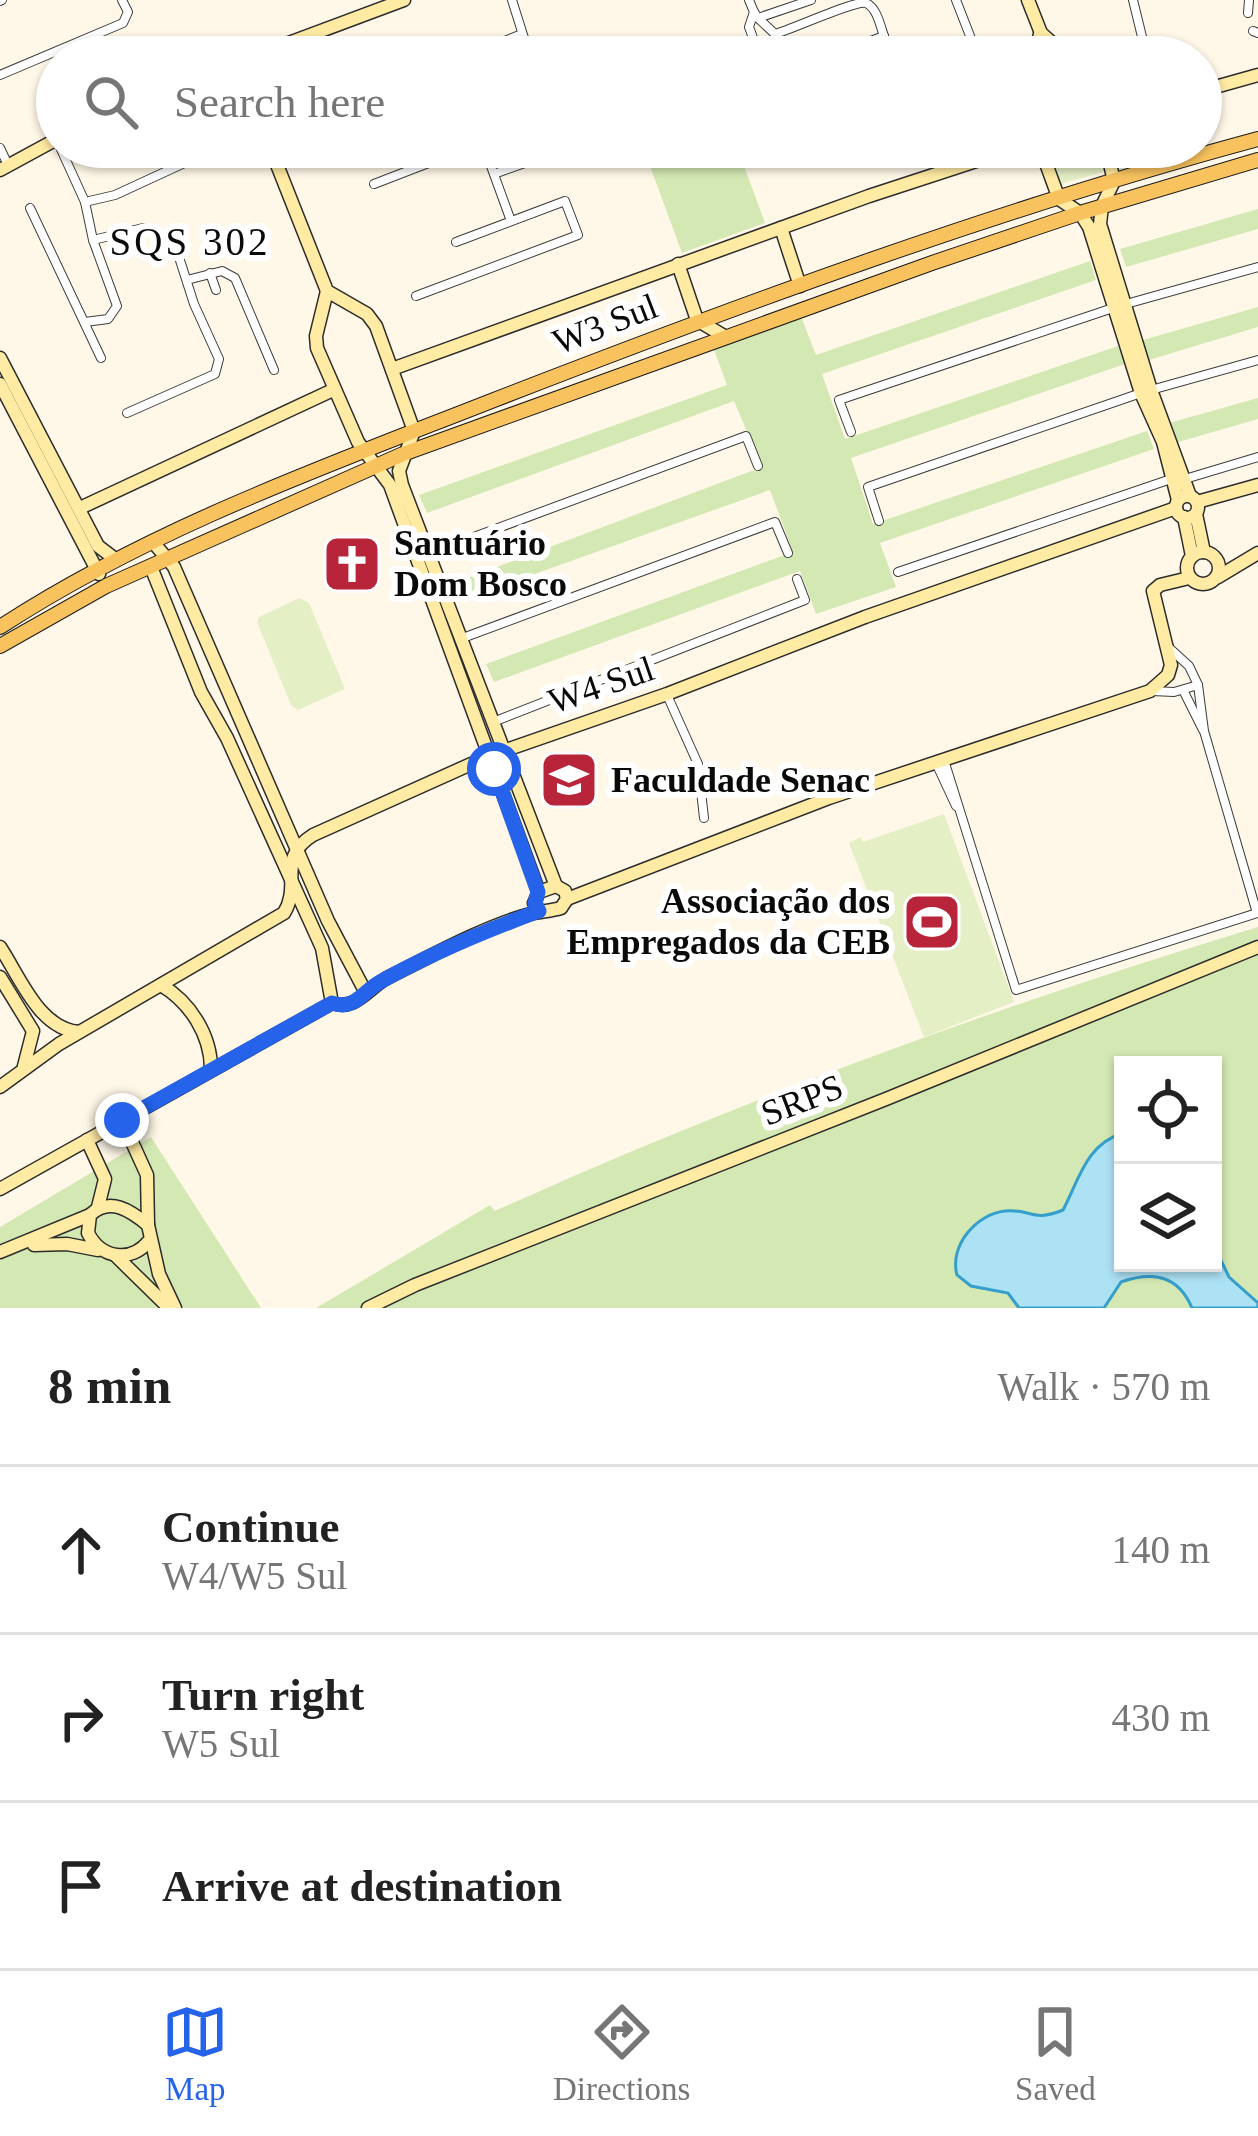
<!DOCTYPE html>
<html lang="en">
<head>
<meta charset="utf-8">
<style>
  body { margin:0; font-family:"Times New Roman",serif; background:#f2f2f2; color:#222 }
  .controls { position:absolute; right:36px; bottom:36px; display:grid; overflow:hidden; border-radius:0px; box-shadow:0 3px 9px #0004 }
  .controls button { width:108px; height:108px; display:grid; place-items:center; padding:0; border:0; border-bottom:3px solid #e0e0e0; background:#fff; color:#222; font:60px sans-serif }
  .stop { position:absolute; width:36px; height:36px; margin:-27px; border:9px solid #2563eb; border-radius:50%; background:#fff }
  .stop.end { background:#2563eb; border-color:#fff; box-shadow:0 3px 12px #0008 }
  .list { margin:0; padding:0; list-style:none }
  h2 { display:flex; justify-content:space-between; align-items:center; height:156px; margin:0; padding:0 48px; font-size:51px }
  h2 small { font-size:39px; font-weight:400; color:#767676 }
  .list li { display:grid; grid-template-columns:78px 1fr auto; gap:36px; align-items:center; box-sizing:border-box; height:168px; padding:0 48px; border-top:3px solid #e0e0e0 }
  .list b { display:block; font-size:45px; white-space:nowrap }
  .list p { margin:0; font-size:39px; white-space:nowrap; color:#767676 }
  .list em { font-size:39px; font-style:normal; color:#767676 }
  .icon { flex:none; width:66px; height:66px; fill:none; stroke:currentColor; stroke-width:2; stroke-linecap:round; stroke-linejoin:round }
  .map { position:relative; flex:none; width:1258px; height:1308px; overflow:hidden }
  .search { position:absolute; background:#fff; box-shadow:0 3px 9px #0004; left:36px; right:36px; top:36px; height:132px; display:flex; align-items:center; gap:30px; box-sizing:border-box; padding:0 42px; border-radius:66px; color:#767676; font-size:45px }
  .sheet { height:660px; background:#fff }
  nav { display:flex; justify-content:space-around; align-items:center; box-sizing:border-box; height:168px; border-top:3px solid #e0e0e0; background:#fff; font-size:33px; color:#767676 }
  nav a { display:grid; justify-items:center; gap:6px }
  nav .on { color:#2563eb }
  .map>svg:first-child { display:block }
  .green { fill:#d4e8b3; fill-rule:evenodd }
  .pitch { fill:#e5efc5 }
  .water { fill:#ade2f5; stroke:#359fcc; stroke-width:3 }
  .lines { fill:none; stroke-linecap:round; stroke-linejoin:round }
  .street-casing { stroke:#3d3d3d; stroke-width:10 }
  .secondary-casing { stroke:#2c2c2c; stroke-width:15 }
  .primary-casing { stroke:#1b1b1b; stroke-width:16 }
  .street { stroke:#fff; stroke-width:8 }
  .secondary { stroke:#ffeba3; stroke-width:12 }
  .primary { stroke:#f8c35f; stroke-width:14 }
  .route { stroke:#2563eb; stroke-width:15 }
  .labels { text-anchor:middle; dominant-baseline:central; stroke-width:12; stroke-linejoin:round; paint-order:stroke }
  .street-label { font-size:36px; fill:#0a0a0a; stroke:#fff }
  .poi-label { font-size:36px; font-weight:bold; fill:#0a0a0a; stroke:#fff; text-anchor:start }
  .neighbourhood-label { font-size:39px; letter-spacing:3px; fill:#0a0a0a; stroke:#fff }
</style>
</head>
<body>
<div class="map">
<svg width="1258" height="1308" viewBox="0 0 1258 1308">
  <rect width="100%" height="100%" fill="#fff8e8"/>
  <g class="green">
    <polygon points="643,147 737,147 765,223 682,253"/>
    <polygon points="1258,209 1258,229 1126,267 1120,249"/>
    <polygon points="1090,261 1096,280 822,374 845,439 1118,346 1125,364 851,458 873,524 1147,431 1154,449 880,543 896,587 816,614 800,571 494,682 486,664 793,552 770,490 462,600 454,583 762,467 734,401 427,513 419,495 727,385 713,347 800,314 816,355"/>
    <polygon points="1258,307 1258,327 1149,360 1143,340"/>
    <polygon points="1258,398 1258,419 1175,443 1169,423"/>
    <path d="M1258 927V1308H316L490 1205 495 1211C743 1099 998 1006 1258 927ZM1123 1065H1213V1263H1123Z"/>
    <polygon points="151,1137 261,1308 0,1308 0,1227"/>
  </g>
  <g class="pitch">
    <polygon points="1048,147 1099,147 1107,171 1060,184"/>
    <polygon points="299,598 309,603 345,689 298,710 291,705 257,622 259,617"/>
    <polygon points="944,814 1014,1002 924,1037 849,843 860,837 863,842"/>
  </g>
  <path class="water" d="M1123 1133V1263H1213V1244L1229 1277 1258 1303V1308H1192C1178 1275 1153 1271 1121 1282L1104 1308H1019L1008 1293 971 1286 957 1275C949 1246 976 1214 1005 1211 1031 1208 1032 1223 1063 1210 1079 1180 1086 1144 1123 1133Z"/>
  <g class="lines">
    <defs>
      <g id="street">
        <polyline points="512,0 530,57"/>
        <polyline points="749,0 754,12 749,27 760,57"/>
        <polyline points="956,0 972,41 967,57"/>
        <polyline points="1133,0 1146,53"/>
        <polyline points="0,1 2,0"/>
        <polyline points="754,12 758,18 811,0"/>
        <polyline points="1248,13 1249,0"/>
        <path d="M758 18 775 34C793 29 855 0 866 3 877 8 880 25 884 36L828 57"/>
        <polyline points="1253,31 1258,33"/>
        <polyline points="884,36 891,57"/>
        <polyline points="464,57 522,34"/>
        <polyline points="0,75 123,23 128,12 122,0"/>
        <polyline points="60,147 85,202 93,240 143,228 168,238 177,251 194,304 219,359 215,374 127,413"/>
        <polyline points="484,147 511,221"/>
        <polyline points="0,148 8,165"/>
        <polyline points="783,159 820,147"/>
        <polyline points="494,174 569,147"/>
        <polyline points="374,184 470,147"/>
        <polyline points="85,202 115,195 193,159"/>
        <polyline points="30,208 101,358"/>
        <polyline points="115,234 120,247"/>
        <polyline points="210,273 216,290"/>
        <polyline points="187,280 222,271 235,278 274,370"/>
        <polyline points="416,296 578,235 565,201 456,242"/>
        <polyline points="1126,304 1258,267"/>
        <polyline points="85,322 108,319 117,306 93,240"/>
        <polyline points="1151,390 1258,360"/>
        <polyline points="851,432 839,400 1113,308"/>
        <polyline points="1185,479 1258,457"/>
        <polyline points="879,521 868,487 1141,393"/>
        <polyline points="428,554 746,436 758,466"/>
        <polyline points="898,572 1171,479"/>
        <polyline points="460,639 775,522 788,553"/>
        <polyline points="1183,690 1203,730"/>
        <polyline points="1152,691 1174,692 1198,685 1189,666 1166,645"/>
        <polyline points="667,695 698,764 704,818"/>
        <polyline points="493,722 805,600 797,579"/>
        <polyline points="944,760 1016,990 1257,913 1204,731 1198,685"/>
        <polyline points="936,763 956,806"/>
      </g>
      <g id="secondary">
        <polyline points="1028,0 1041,33 1068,57"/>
        <polyline points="227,57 237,48 251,57"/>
        <polyline points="251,57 404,0"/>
        <polyline points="1035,57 1040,34"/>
        <polyline points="1201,91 1258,75"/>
        <polyline points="270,147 327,291 367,314 376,326 414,431 399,471 402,485 556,886"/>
        <polyline points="1040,147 1059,199 1080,213 1089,227 1141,393 1163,442 1178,500"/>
        <polyline points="1106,147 1114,181 1102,206 1100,224 1151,390 1190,496"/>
        <polyline points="0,170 57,139"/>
        <polyline points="781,228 800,286"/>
        <polyline points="678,264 697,320 724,336"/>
        <polyline points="327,291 316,336 317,348 358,442 390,485 539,892"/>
        <polyline points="0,358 98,546 115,559"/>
        <polyline points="392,369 869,196 1019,147"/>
        <polyline points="0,384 99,574"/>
        <circle cx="1187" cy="507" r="11"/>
        <polyline points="1197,502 1258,485"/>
        <polyline points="80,508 333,390"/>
        <polyline points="1196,514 1204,552"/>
        <polyline points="1184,517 1192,556"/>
        <polyline points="153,542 174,567 328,921 365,991"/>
        <circle cx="1203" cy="568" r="16"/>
        <polyline points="151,567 201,692 227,738 322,948 332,1003"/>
        <polyline points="1218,577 1258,553"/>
        <polyline points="567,899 829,798 1150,691 1168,675 1171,665 1153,591 1160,585 1189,578"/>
        <path d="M0 947C20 977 39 1029 79 1032"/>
        <polyline points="0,977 33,1031 24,1066"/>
        <path d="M161 985C190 1002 211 1035 211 1069"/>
        <path d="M0 1087 59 1044 284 913C302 884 276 858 313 835L489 756 667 694 865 617 1176 508"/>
        <polyline points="122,1120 147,1175 148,1225"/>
        <polyline points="87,1140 105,1179 98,1207"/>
        <path d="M0 1189 332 1003C356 1011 367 989 387 978 429 957 489 924 534 913 543 911 551 911 561 908L567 899 565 891 556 886 539 892 534 903 539 911"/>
        <path d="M149 1241C131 1263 101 1259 88 1233L90 1215C110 1196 131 1211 148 1225L159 1274 175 1308"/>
        <polyline points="34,1245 67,1244 98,1250"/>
        <polyline points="0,1252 90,1215"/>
        <polyline points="116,1256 169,1308"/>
        <polyline points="368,1308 415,1285 886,1099 1258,947"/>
      </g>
      <g id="primary">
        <path d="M0 627C152 528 326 466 494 400 744 303 998 209 1258 139"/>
        <polyline points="0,646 106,586 403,454 932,263 1080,213 1258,160"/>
      </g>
    </defs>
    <use href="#street" class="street-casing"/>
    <use href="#secondary" class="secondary-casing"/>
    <use href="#primary" class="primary-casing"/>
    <use href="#street" class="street"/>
    <use href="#secondary" class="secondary"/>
    <use href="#primary" class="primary"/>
  </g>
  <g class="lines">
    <path class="route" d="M122 1120 332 1003C355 1011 362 992 380 982 430 954 485 931 539 911L535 903 538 892 494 769"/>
  </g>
  <defs>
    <symbol id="church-square" viewBox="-11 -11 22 22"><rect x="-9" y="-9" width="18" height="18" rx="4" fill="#b8253b" stroke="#fff"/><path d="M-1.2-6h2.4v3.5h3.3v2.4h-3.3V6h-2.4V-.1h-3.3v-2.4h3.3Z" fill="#fff"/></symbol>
    <symbol id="university-square" viewBox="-11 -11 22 22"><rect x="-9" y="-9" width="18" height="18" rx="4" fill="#b8253b" stroke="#fff"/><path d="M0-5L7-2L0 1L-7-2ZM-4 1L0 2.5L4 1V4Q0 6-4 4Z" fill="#fff"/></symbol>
    <symbol id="stadium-square" viewBox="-11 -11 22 22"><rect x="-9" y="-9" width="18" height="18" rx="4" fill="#b8253b" stroke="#fff"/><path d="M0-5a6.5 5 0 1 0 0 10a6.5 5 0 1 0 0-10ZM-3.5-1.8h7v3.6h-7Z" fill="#fff"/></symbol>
  </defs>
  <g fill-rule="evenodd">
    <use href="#church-square" x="319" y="531" width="66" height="66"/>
    <use href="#university-square" x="536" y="747" width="66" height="66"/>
    <use href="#stadium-square" x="899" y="889" width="66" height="66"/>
  </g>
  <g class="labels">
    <g class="street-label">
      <text transform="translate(605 324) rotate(-21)">W3 Sul</text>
      <text transform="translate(601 685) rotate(-19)">W4 Sul</text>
      <text transform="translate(802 1100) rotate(-21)">SRPS</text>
    </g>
    <g class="poi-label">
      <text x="394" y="543">Santuário<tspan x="394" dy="41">Dom Bosco</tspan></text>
      <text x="611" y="780">Faculdade Senac</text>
      <text x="890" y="901" text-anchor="end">Associação dos<tspan x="890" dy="41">Empregados da CEB</tspan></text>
    </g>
    <g class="neighbourhood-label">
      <text x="190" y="241">SQS 302</text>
    </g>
  </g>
</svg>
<div class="controls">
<button><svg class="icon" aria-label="locate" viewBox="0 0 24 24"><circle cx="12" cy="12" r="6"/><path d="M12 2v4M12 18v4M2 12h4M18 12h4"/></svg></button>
<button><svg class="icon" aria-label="layers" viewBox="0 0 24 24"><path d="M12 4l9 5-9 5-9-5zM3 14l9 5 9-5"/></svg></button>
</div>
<div class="stop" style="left:494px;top:769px"></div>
<div class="stop end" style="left:122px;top:1120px"></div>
<div class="search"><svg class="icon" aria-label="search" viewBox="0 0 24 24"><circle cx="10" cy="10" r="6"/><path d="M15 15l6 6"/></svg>Search here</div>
</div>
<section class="sheet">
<h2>8 min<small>Walk · 570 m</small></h2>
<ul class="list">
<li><svg class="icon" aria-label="ahead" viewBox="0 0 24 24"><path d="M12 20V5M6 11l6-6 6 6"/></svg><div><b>Continue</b><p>W4/W5 Sul</p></div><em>140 m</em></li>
<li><svg class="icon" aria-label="right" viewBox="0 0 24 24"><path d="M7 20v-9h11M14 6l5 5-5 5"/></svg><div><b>Turn right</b><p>W5 Sul</p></div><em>430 m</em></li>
<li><svg class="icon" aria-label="arrive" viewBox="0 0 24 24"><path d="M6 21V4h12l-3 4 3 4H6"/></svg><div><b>Arrive at destination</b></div></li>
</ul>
</section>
<nav>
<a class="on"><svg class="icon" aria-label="map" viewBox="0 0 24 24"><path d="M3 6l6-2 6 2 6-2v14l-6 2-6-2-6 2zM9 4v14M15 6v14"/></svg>Map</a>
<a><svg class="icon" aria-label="directions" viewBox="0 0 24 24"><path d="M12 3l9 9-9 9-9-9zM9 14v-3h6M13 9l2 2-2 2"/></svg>Directions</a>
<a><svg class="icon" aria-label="saved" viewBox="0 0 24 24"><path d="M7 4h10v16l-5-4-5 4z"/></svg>Saved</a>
</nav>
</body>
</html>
